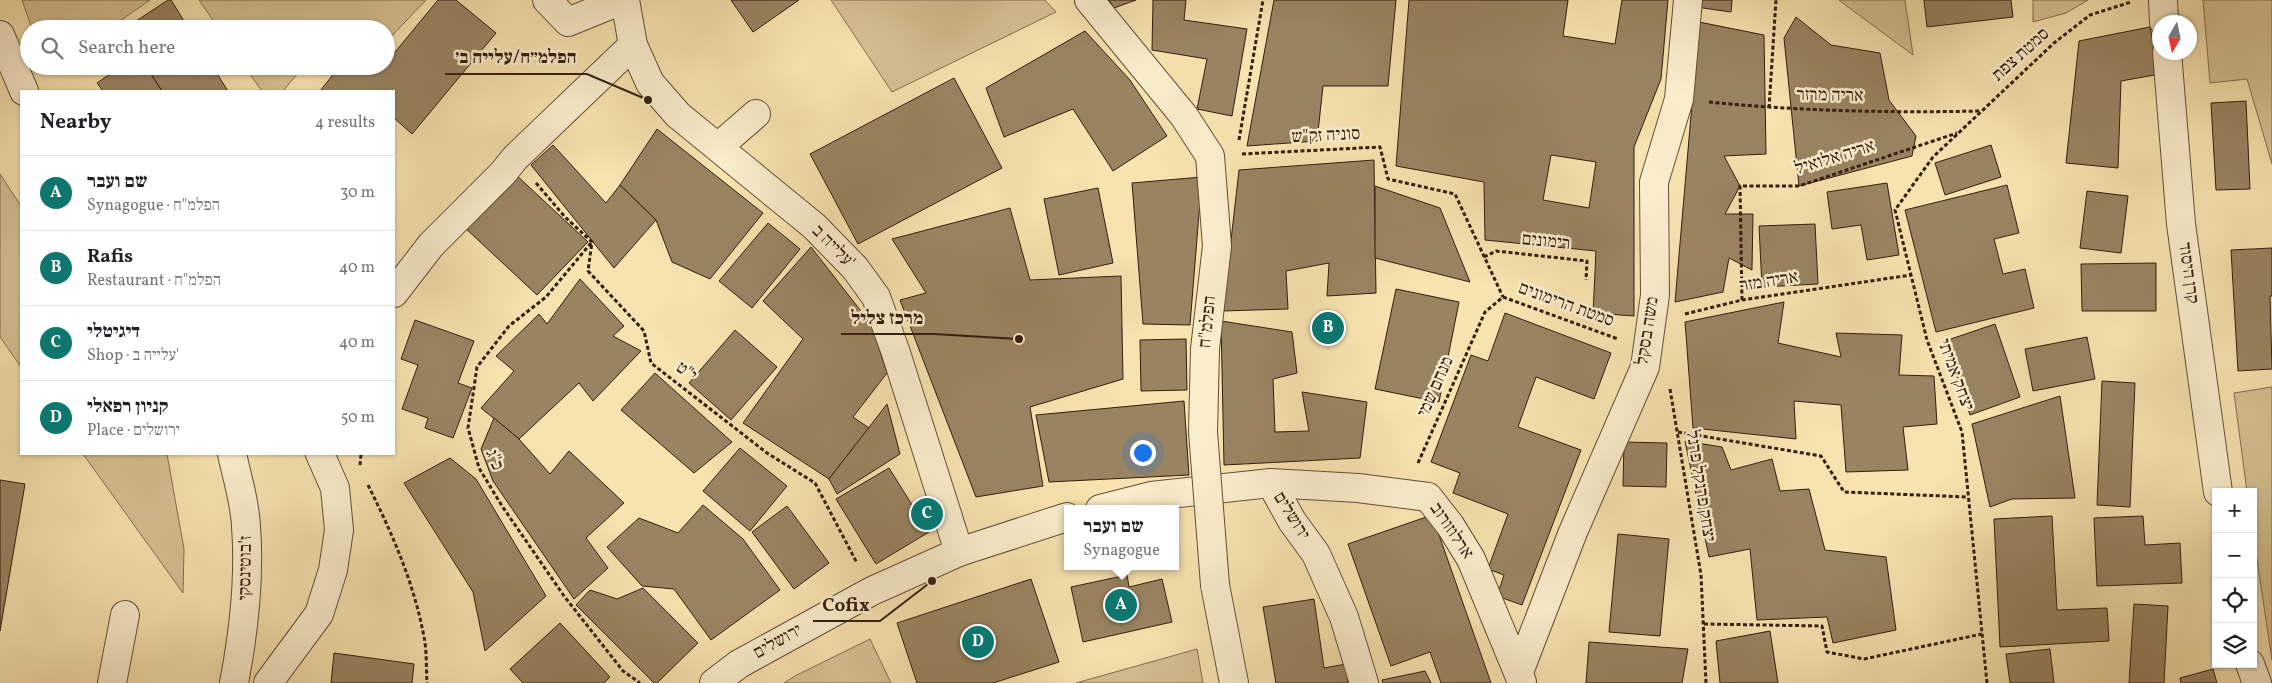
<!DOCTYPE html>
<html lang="en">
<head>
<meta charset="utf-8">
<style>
  body { margin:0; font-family:Vollkorn,"Frank Ruhl Libre",serif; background:#f6f6f6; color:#202124 }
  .controls { position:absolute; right:15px; bottom:15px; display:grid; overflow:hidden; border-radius:0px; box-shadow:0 1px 4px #0004 }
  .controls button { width:45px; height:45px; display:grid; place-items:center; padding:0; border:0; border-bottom:1px solid #e0e0e0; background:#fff; color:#202124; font:25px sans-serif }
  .compass { position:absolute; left:2152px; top:15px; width:45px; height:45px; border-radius:50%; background:#fff; box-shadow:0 1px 4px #0004; rotate:189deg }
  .you { position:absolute; left:1142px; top:452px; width:18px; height:18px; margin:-12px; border:4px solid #fff; border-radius:50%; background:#1a73e8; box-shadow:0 0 0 8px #1a73e833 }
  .badge { display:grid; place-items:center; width:32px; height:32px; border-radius:50%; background:#0f766e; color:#fff; font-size:16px; font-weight:700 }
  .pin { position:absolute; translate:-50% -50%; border:2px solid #fff; box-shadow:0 1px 5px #0006 }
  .popup { position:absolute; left:1064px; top:505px; width:115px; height:65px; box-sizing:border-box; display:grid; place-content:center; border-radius:0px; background:#fff; filter:drop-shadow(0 1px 4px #0005); font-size:16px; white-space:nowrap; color:#757577 }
  .popup b { font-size:19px; color:#202124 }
  .popup::after { content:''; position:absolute; left:50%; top:100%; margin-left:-10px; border:10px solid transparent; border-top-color:#fff }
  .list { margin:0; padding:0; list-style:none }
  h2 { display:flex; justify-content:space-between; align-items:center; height:65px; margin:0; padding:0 20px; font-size:21px }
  h2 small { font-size:16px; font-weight:400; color:#757577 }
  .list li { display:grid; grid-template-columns:32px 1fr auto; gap:15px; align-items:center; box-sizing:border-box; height:75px; padding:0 20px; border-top:1px solid #e0e0e0 }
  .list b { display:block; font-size:19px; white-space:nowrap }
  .list p { margin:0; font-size:16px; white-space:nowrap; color:#757577 }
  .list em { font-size:16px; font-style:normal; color:#757577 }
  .icon { flex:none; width:28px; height:28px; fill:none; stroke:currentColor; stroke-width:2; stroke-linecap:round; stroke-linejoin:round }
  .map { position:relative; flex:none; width:2272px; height:683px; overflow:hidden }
  .search { position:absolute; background:#fff; box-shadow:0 1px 4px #0004; left:20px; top:20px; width:375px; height:55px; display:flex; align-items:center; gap:12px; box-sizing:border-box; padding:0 18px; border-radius:28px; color:#757577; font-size:19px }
  .panel { position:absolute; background:#fff; box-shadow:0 1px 4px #0004; left:20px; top:90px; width:375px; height:365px; border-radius:0px }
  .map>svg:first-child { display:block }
  .green { fill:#d6c194; stroke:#846f50 }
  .building { fill:#998462; stroke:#331d0d; fill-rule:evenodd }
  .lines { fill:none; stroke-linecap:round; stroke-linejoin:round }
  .minor-casing { stroke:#644e36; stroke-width:30 }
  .path { stroke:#331d0d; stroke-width:3; stroke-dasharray:4 2.5; stroke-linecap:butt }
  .minor { stroke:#faedcc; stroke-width:28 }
  .minor-bridge-casing { stroke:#644e36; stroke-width:30; stroke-linecap:butt }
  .minor-bridge { stroke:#faedcc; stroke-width:28 }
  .labels { text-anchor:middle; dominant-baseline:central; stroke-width:5; stroke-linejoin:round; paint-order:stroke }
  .street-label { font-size:18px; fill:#331d0d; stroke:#faedcc }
  .leader { fill:none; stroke:#331d0d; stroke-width:2 }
  .callout-dot { fill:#331d0d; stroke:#faedcc; stroke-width:2 }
  .callout-label { font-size:19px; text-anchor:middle; font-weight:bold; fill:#331d0d; stroke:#faedcc; stroke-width:5; stroke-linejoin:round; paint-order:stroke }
</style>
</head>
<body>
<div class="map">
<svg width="2272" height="683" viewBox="0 0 2272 683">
  <rect width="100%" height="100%" fill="#f7e3b0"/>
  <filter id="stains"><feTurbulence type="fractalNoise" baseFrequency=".004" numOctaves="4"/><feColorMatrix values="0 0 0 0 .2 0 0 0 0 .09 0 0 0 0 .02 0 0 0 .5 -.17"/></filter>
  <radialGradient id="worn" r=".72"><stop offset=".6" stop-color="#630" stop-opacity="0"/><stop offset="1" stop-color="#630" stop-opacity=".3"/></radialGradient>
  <g class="green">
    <polygon points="22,0 150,0 108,29 32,29"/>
    <polygon points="199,0 426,0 386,42 386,29 219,29"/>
    <polygon points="831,0 1045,0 1056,12 892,92"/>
    <polygon points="1839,0 1905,0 1913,55 1848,7"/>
    <polygon points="2033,0 2088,0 2066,13 2033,22"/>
    <polygon points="2203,0 2272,0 2272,164 2247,79 2210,83"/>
    <polygon points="244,66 304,66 283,91 262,91"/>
    <polygon points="0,174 21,206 21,367 0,337"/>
    <polygon points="2272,387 2272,660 2253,533 2253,492 2247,492 2234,393"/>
    <polygon points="83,454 167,454 184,549 183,593"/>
    <polygon points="870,639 891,683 784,683 795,676"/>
    <polygon points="1197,649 1203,683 1076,683"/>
  </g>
  <g class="building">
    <polygon points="168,0 171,0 189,29 124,29"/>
    <polygon points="438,0 456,0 496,33 412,134 394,118 394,91 320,91 340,66 366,66 376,74 383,66 386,66 386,63"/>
    <polygon points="731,0 799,0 753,32"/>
    <polygon points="1109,0 1136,0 1114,8"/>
    <polygon points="1153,0 1186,0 1184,20 1247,29 1232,116 1197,109 1207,59 1152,50"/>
    <polygon points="1274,0 1396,0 1388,86 1323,86 1317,141 1247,146"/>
    <path d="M1409 0H1568L1563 36 1615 44 1622 0H1668L1661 79 1634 147V316L1593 313 1596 251 1485 240 1484 182 1396 166ZM1551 155 1596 162 1589 208 1543 200Z"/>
    <polygon points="1697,0 1732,0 1731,12 1696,7"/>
    <polygon points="1924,0 2011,0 2013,17 1927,27"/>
    <polygon points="1796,17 1831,45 1880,53 1889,100 1916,136 1912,156 1799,186 1784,38"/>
    <polygon points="1699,22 1764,35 1766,154 1724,156 1740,186 1725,214 1753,214 1752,270 1729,258 1723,292 1675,302"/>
    <polygon points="2150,27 2160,74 2121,81 2118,168 2066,163 2079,41"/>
    <polygon points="1085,31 1130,80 1167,136 1113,171 1073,109 1004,137 986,88"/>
    <polygon points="122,66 146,66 162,91 103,91 97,83"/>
    <polygon points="146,66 212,66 228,91 162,91"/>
    <polygon points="954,78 1002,168 858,244 810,154"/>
    <polygon points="2246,101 2250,189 2216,190 2211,103"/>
    <polygon points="657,129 763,213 710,279 672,262 656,220 620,185"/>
    <polygon points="553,145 606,203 620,185 656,220 614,268 531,165"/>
    <polygon points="1991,145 2001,177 1945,195 1935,163"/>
    <polygon points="1374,160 1376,293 1327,296 1329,263 1286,271 1288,309 1223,311 1239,170"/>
    <polygon points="514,173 588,242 537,295 463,226"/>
    <polygon points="1202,177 1190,325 1143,324 1132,183"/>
    <polygon points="1887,183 1899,255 1867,260 1861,225 1832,229 1827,192"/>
    <polygon points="2007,185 2019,233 1994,239 2003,274 2025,269 2034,308 1936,332 1905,210"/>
    <polygon points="1375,186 1440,208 1470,282 1375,258"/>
    <polygon points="1098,188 1113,263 1059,275 1044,199"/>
    <polygon points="2087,191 2128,196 2121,253 2080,248"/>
    <polygon points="1010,208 1030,280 1121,276 1123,379 1030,407 1043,486 976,497 900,300 926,293 892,239"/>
    <polygon points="768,223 800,249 752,308 719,281"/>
    <polygon points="1815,224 1818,284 1762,287 1759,226"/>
    <polygon points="811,247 871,324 887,373 853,417 869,428 829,479 743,423 803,339 763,301"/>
    <polygon points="2272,248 2272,296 2270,296 2272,369 2238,371 2231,250"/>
    <polygon points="2156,263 2156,311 2082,311 2081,264"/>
    <polygon points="580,279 624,326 613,336 641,351 593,401 579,383 519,439 481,408 514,371 496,356 539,314 547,324"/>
    <polygon points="1396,289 1459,302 1439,402 1375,389"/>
    <polygon points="1784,302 1778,343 1841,357 1836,333 1902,335 1899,375 1934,376 1937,424 1903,427 1908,470 1846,472 1841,405 1794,401 1796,439 1693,428 1685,322"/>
    <polygon points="1505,313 1611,353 1594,399 1536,377 1518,427 1581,450 1522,605 1497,596 1504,575 1488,569 1508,514 1453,493 1460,473 1431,462 1471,355 1488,361"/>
    <polygon points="415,320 474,341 458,383 472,388 453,438 425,428 428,418 402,409 418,365 401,359"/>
    <polygon points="1221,321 1292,332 1297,373 1273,379 1275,432 1309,431 1302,392 1367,402 1360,458 1224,465"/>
    <polygon points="1995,324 2020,397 1970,415 1945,341"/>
    <polygon points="735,330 777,367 731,420 689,383"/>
    <polygon points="2087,337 2095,379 2033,391 2025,349"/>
    <polygon points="1186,339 1187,390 1141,391 1140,340"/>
    <polygon points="655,373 732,442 694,473 621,410"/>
    <polygon points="2102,381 2135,383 2130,507 2097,505"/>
    <polygon points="2060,396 2075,498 2012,499 1990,507 1972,424"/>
    <polygon points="1184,401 1189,475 1049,482 1036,415"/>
    <polygon points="887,404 900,454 837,494 829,479"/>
    <polygon points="494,418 519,439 550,474 569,451 624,503 586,538 608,568 574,599 493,481 481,449"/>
    <polygon points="1685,441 1722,447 1731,470 1772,459 1780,491 1809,489 1825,550 1886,557 1896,630 1833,643 1827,617 1757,620 1750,549 1709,557"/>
    <polygon points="1624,442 1667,443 1666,487 1623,486"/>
    <polygon points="740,448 787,486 750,531 703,491"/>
    <polygon points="450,458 476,479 546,596 485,651 473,592 404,483"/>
    <polygon points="889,468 929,532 876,564 836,499"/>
    <polygon points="0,480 25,484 0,631"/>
    <polygon points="703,505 743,539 780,590 711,640 674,589 642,586 607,547 639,518 678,533"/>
    <polygon points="787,506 829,563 794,589 752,532"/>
    <polygon points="1432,515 1491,683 1441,683 1430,652 1391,666 1348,544"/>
    <polygon points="2052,516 2057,610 2107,608 2109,641 2000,647 1994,519"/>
    <polygon points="2143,516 2145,545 2180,543 2182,583 2097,586 2094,518"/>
    <polygon points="1618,534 1669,539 1660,636 1609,632"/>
    <polygon points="1127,575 1129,587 1162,579 1172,622 1083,642 1071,587"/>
    <polygon points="1031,579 1059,662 993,683 917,683 897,623"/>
    <polygon points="643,588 698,643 657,683 654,683 576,605 590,590 617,599"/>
    <polygon points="1314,599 1324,668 1346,664 1348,683 1276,683 1263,607"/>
    <polygon points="2134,604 2168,606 2164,683 2129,683"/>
    <polygon points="560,623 610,677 604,683 523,683 510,669"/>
    <polygon points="1770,631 1778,683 1720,683 1716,641"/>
    <polygon points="1589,642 1688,649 1682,683 1586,683"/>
    <polygon points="2050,649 2054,683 2010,683 2006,654"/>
    <polygon points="334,653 414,664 412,683 331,683"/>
    <polygon points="2213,669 2217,683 2181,683 2180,678"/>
    <polygon points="1425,671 1431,683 1383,683 1382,680"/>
  </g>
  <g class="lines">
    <defs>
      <g id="minor">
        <polyline points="547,0 568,22 622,0"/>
        <polyline points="625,0 633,45 650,83 678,115 814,226 855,268 876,297 896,353 959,552"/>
        <polyline points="1089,0 1184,116 1210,156 1217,246 1205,349 1203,432"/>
        <polyline points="2163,0 2164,22"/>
        <polyline points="0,35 24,91"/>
        <polyline points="2167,52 2181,224 2218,492"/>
        <polyline points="718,147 756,114"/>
        <polyline points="394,293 431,245 503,173 515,158 633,45"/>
        <path d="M232 454C237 477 245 502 246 526 250 579 244 631 234 683"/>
        <polyline points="1271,483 1292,521 1316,554 1344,617 1364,683"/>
        <polyline points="1100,509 1151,496 1271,483 1358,488 1428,497 1450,525 1471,559 1522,682"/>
        <polyline points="1215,585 1234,683"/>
        <polyline points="2250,664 2257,683"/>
        <polyline points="1519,672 1573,532 1645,367 1655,295 1654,182 1679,99 1688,0"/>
        <polyline points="112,683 125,615"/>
        <polyline points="268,683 319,614 333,570 339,530 335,488 320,454"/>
        <polyline points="714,683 739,664 872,591 959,552 1067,517"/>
      </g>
    </defs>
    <use href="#minor" class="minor-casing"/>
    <g class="path">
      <path d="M1709 102C1799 111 1890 113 1980 111"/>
      <polyline points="1769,108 1776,0"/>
      <polyline points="1239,140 1263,0"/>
      <polyline points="1242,154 1380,147 1388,179 1455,194 1503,297"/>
      <polyline points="536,183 565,217 592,242 588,271 644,331 651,363 767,453 815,483 857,563"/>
      <polyline points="591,243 546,297 509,326 477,367 468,428 479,468 502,506 564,596 623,671 640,683"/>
      <polyline points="1484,257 1496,251 1587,261 1586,280"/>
      <polyline points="1503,297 1618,339"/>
      <polyline points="1742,300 1740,186 1799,186 1957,133"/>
      <polyline points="1685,314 1742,300 1911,275"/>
      <polyline points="1670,389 1701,575 1706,683"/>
      <polyline points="1678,432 1821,456 1844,492 1968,497"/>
      <polyline points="1418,463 1485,312 1503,297"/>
      <polyline points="360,465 361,454"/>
      <path d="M368 485C392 533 414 583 424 637 427 651 426 668 427 683"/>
      <polyline points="1704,624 1822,626 1827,652 1864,659 1982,634"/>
      <polyline points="1987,683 1962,432 1927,340 1895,210 1933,157 2054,43 2090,15 2131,2"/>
    </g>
    <use href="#minor" class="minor"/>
    <defs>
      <polyline id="minor-bridge" points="1203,432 1215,585"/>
    </defs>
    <use href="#minor-bridge" class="minor-bridge-casing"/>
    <use href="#minor-bridge" class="minor-bridge"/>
  </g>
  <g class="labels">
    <g class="street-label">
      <text transform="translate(2021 55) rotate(-42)">סמטת צפת</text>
      <text transform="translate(1830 96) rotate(1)">אריה מרזר</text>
      <text transform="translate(1326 136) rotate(-3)">סוניה זק"ש</text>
      <text transform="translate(1835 158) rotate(-17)">אריה אלואיל</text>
      <text transform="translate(1546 242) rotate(6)">רימונים</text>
      <text transform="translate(833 247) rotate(45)">עלייה ב'</text>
      <text transform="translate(2188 273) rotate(82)">קרן היסוד</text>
      <text transform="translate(1769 282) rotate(-9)">אריה מזר</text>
      <text transform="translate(1566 305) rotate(20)">סמטת הרימונים</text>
      <text transform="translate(1208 322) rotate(-84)">הפלמ"ח</text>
      <text transform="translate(1648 331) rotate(-81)">משה בסקל</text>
      <text transform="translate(686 372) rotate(37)">י"ט</text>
      <text transform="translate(1955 375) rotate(70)">יצחק אמיתי</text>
      <text transform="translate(1436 387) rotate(-66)">מנחם שמי</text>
      <text transform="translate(494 460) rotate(67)">כ"ג</text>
      <text transform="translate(1700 486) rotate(81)">יצחק פרנקל פרנל</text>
      <text transform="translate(1291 516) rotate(58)">ירושלים</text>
      <text transform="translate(1451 531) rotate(56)">ארלוזורוב</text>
      <text transform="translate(246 568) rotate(-89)">ז'בוטינסקי</text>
      <text transform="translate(778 642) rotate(-29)">ירושלים</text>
    </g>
  </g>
  <path class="leader" d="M648 100L587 74H445M1019 339L934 334H841M932 581L880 621H813"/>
  <g class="callout-dot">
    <circle cx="648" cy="100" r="5"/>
    <circle cx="1019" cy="339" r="5"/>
    <circle cx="932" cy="581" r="5"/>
  </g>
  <g class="callout-label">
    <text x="516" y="63">הפלמ״ח/עלייה ב׳</text>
    <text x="887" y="324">מרכז צליל</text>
    <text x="846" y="611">Cofix</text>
  </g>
  <rect width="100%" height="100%" filter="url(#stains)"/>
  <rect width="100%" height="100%" fill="url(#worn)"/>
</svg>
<div class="controls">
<button>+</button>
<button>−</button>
<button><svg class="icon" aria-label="locate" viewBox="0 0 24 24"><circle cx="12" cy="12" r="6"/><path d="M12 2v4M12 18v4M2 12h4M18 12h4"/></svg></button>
<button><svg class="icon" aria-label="layers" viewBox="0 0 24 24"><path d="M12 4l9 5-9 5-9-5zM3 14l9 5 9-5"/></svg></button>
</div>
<svg class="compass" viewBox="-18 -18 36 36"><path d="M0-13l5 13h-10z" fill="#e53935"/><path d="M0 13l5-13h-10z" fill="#757577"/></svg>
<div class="you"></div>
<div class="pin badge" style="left:1121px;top:605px">A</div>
<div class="popup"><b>שם ועבר</b>Synagogue</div>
<div class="pin badge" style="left:1328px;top:328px">B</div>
<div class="pin badge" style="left:927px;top:514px">C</div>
<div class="pin badge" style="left:978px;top:642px">D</div>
<div class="search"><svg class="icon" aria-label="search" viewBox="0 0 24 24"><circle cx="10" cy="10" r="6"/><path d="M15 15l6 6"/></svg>Search here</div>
<section class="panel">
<h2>Nearby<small>4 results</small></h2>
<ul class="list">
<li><span class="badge">A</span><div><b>שם ועבר</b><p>Synagogue · הפלמ&quot;ח</p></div><em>30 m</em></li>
<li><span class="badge">B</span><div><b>Rafis</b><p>Restaurant · הפלמ&quot;ח</p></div><em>40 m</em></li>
<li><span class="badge">C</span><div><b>דיגיטלי</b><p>Shop · עלייה ב'</p></div><em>40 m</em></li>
<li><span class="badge">D</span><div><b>קניון רפאלי</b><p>Place · ירושלים</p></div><em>50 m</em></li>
</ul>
</section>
</div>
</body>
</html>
